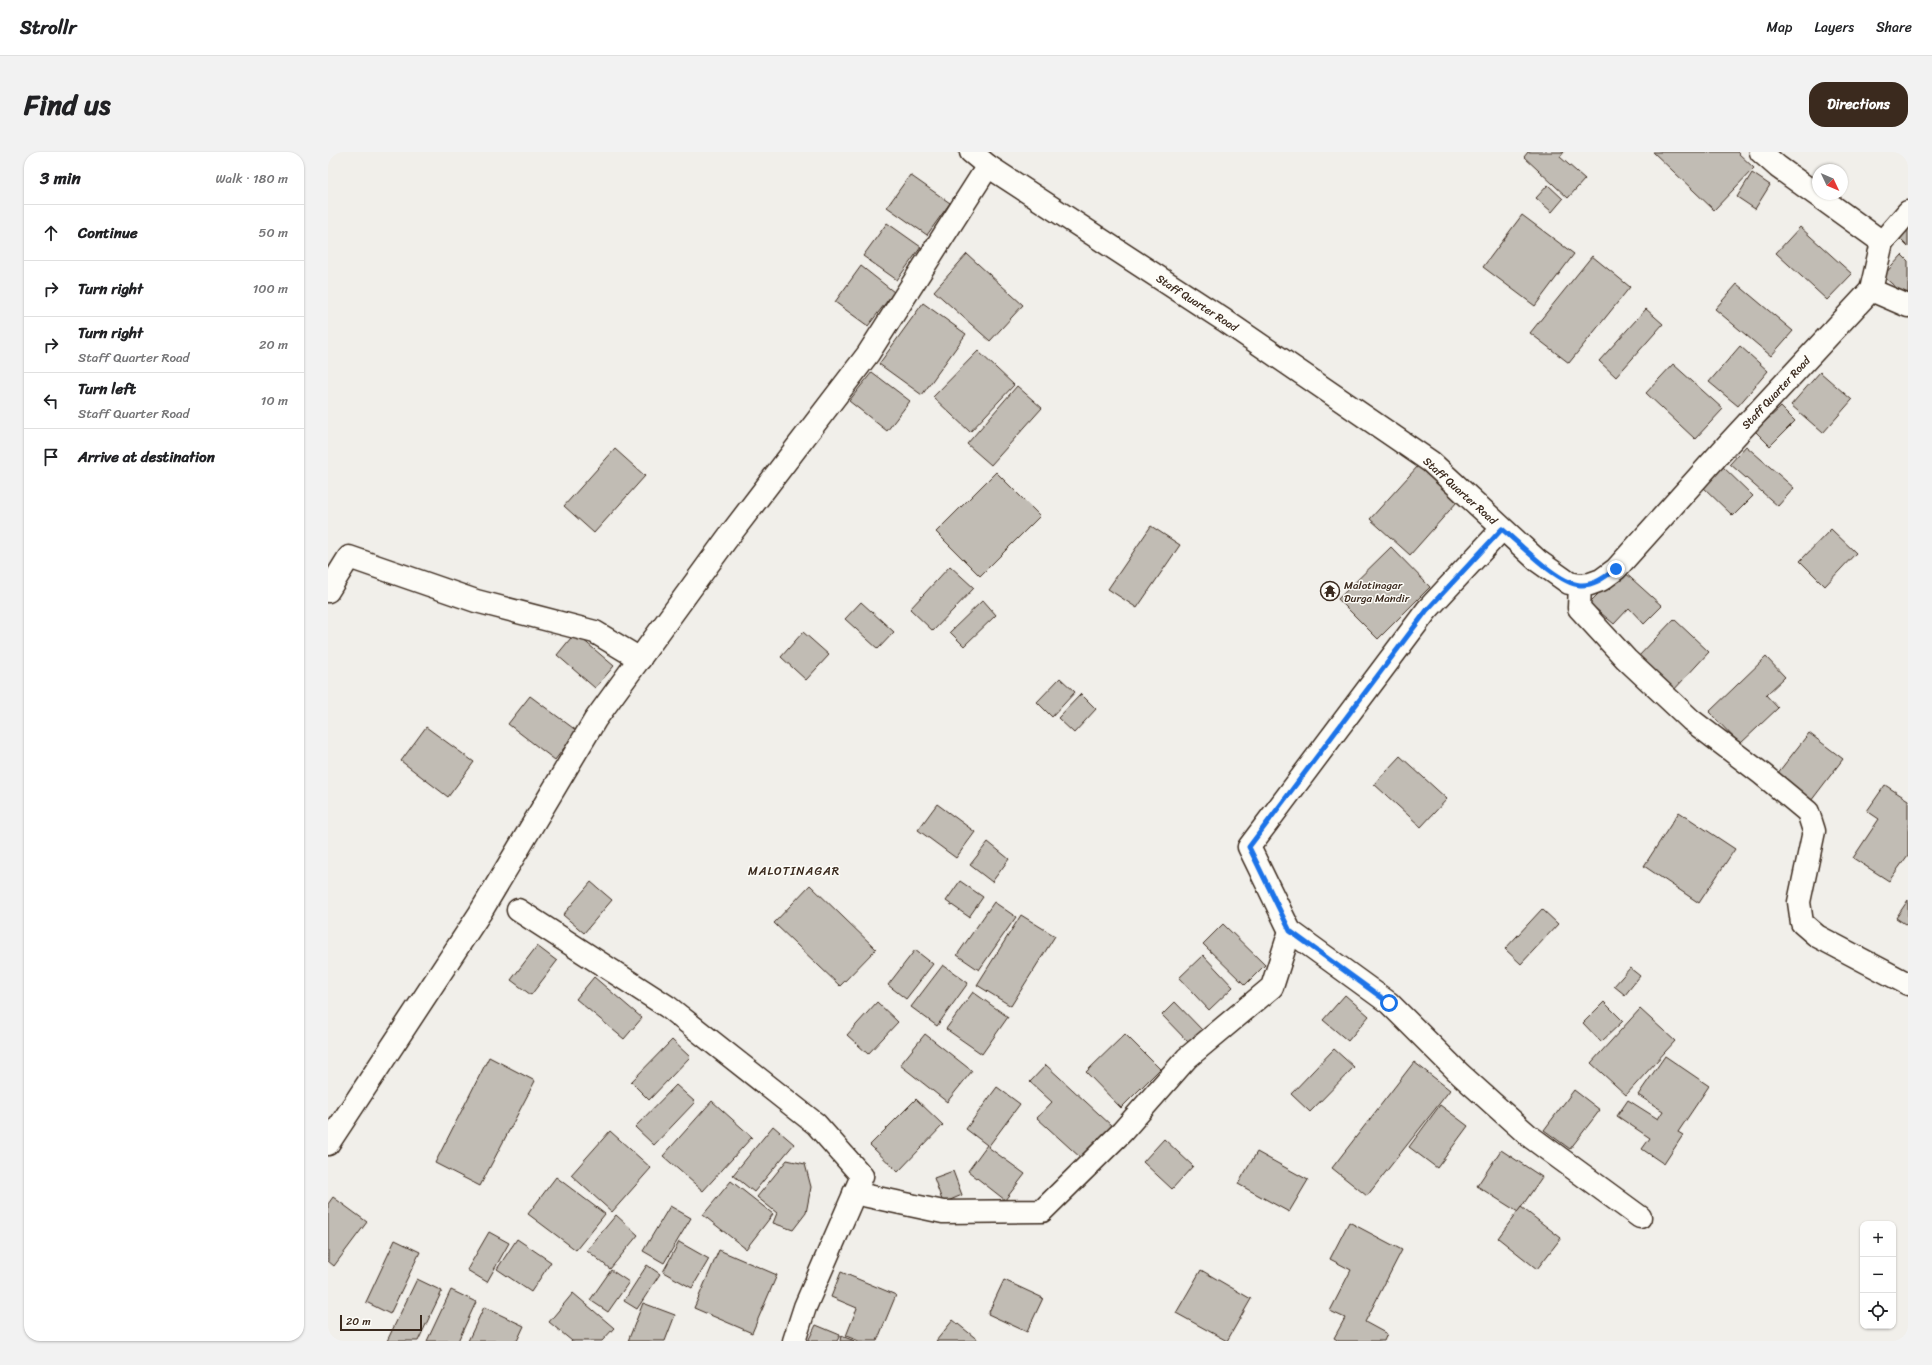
<!DOCTYPE html>
<html lang="en">
<head>
<meta charset="utf-8">
<style>
  body { margin:0; font-family:Sriracha,sans-serif; background:#f2f2f2; color:#202124 }
  .controls { position:absolute; right:12px; bottom:12px; display:grid; overflow:hidden; border-radius:8px; box-shadow:0 1px 3px #0004 }
  .controls button { width:36px; height:36px; display:grid; place-items:center; padding:0; border:0; border-bottom:1px solid #e0e0e0; background:#fff; color:#202124; font:20px sans-serif }
  .compass { position:absolute; left:1484px; top:12px; width:36px; height:36px; border-radius:50%; background:#fff; box-shadow:0 1px 3px #0004; rotate:134deg }
  .scale { position:absolute; left:12px; bottom:10px; width:82px; box-sizing:border-box; padding-left:4px; border:2px solid #3b2a1e; border-top:0; font-size:11px; line-height:14px; white-space:nowrap; color:#3b2a1e; -webkit-text-stroke:3px #fdfcf7; paint-order:stroke }
  .stop { position:absolute; width:12px; height:12px; margin:-9px; border:3px solid #1a73e8; border-radius:50%; background:#fff }
  .stop.end { background:#1a73e8; border-color:#fff; box-shadow:0 1px 4px #0008 }
  .list { margin:0; padding:0; list-style:none }
  h2 { display:flex; justify-content:space-between; align-items:center; height:52px; margin:0; padding:0 16px; font-size:17px }
  h2 small { font-size:13px; font-weight:400; color:#757577 }
  .list li { display:grid; grid-template-columns:26px 1fr auto; gap:12px; align-items:center; box-sizing:border-box; height:56px; padding:0 16px; border-top:1px solid #e0e0e0 }
  .list b { display:block; font-size:15px; white-space:nowrap }
  .list p { margin:0; font-size:13px; white-space:nowrap; color:#757577 }
  .list em { font-size:13px; font-style:normal; color:#757577 }
  .icon { flex:none; width:22px; height:22px; fill:none; stroke:currentColor; stroke-width:2; stroke-linecap:round; stroke-linejoin:round }
  .map { position:relative; flex:none; width:1580px; height:1189px; overflow:hidden; border-radius:16px }
  header { display:flex; align-items:center; gap:24px; box-sizing:border-box; height:56px; padding:0 20px; background:#fff; border-bottom:1px solid #e0e0e0 }
  header strong { font-size:19px }
  nav { display:flex; gap:22px; margin-inline-start:auto; font-size:14px }
  .intro { display:flex; align-items:center; justify-content:space-between; box-sizing:border-box; height:96px; padding:0 24px }
  h1 { margin:0; font-size:28px }
  .button { padding:10px 18px; border-radius:16px; background:#3b2a1e; color:#fff; font-size:14px; font-weight:700 }
  main { display:flex; gap:24px; padding:0 24px }
  aside { flex:1; background:#fff; border-radius:16px; box-shadow:0 1px 3px #0004 }
  .map>svg:first-child { display:block }
  .building { fill:#c1bcb4; stroke:#3b2a1e }
  .lines { fill:none; stroke-linecap:round; stroke-linejoin:round }
  .minor-casing { stroke:#3b2a1e; stroke-width:25 }
  .tertiary-casing { stroke:#3b2a1e; stroke-width:25 }
  .minor { stroke:#fdfcf7; stroke-width:22 }
  .tertiary { stroke:#fdfcf7; stroke-width:22 }
  .route { stroke:#1a73e8; stroke-width:5 }
  .labels { text-anchor:middle; dominant-baseline:central; stroke-width:3; stroke-linejoin:round; paint-order:stroke }
  .street-label { font-size:11px; fill:#3b2a1e; stroke:#fdfcf7 }
  .poi-label { font-size:11px; fill:#3b2a1e; stroke:#fdfcf7; text-anchor:start }
  .neighbourhood-label { font-size:12px; letter-spacing:1px; fill:#3b2a1e; stroke:#fdfcf7 }
</style>
</head>
<body>
<header>
<strong>Strollr</strong>
<nav><a>Map</a><a>Layers</a><a>Share</a></nav>
</header>
<div class="intro"><h1>Find us</h1><a class="button">Directions</a></div>
<main>
<aside>
<h2>3 min<small>Walk · 180 m</small></h2>
<ul class="list">
<li><svg class="icon" aria-label="ahead" viewBox="0 0 24 24"><path d="M12 20V5M6 11l6-6 6 6"/></svg><div><b>Continue</b></div><em>50 m</em></li>
<li><svg class="icon" aria-label="right" viewBox="0 0 24 24"><path d="M7 20v-9h11M14 6l5 5-5 5"/></svg><div><b>Turn right</b></div><em>100 m</em></li>
<li><svg class="icon" aria-label="right" viewBox="0 0 24 24"><path d="M7 20v-9h11M14 6l5 5-5 5"/></svg><div><b>Turn right</b><p>Staff Quarter Road</p></div><em>20 m</em></li>
<li><svg class="icon" aria-label="left" viewBox="0 0 24 24"><path d="M17 20v-9H6M10 6l-5 5 5 5"/></svg><div><b>Turn left</b><p>Staff Quarter Road</p></div><em>10 m</em></li>
<li><svg class="icon" aria-label="arrive" viewBox="0 0 24 24"><path d="M6 21V4h12l-3 4 3 4H6"/></svg><div><b>Arrive at destination</b></div></li>
</ul>
</aside>
<div class="map">
<svg width="1580" height="1189" viewBox="0 0 1580 1189">
  <rect width="100%" height="100%" fill="#f1efea"/>
  <filter id="ink" filterUnits="userSpaceOnUse"><feTurbulence type="fractalNoise" baseFrequency=".025" numOctaves="2"/><feDisplacementMap in="SourceGraphic" scale="8" xChannelSelector="R" yChannelSelector="G"/><feConvolveMatrix kernelMatrix="1 2 1 2 8 2 1 2 1" color-interpolation-filters="sRGB"/></filter>
  <g filter="url(#ink)">
    <g class="building">
      <polygon points="1200,0 1236,0 1232,5 1257,27 1240,46 1196,5"/>
      <polygon points="1325,0 1409,0 1426,16 1386,58"/>
      <polygon points="1424,21 1442,33 1427,57 1409,45"/>
      <polygon points="582,23 622,51 599,83 559,55"/>
      <polygon points="1220,33 1235,47 1224,60 1208,46"/>
      <polygon points="1194,63 1246,102 1207,154 1155,115"/>
      <polygon points="559,71 593,95 569,128 535,104"/>
      <polygon points="1472,75 1524,122 1499,148 1448,101"/>
      <polygon points="1580,76 1580,95 1571,86"/>
      <polygon points="639,102 695,153 662,189 606,139"/>
      <polygon points="1574,103 1580,109 1580,146 1555,124"/>
      <polygon points="1264,104 1302,135 1241,211 1202,181"/>
      <polygon points="533,114 566,140 540,174 507,150"/>
      <polygon points="1409,132 1465,179 1443,204 1387,157"/>
      <polygon points="595,151 638,182 594,243 551,212"/>
      <polygon points="1318,157 1335,172 1288,225 1271,209"/>
      <polygon points="1412,194 1440,219 1410,254 1381,230"/>
      <polygon points="650,199 686,233 642,280 605,245"/>
      <polygon points="1345,212 1395,257 1367,287 1318,241"/>
      <polygon points="544,220 582,249 559,279 521,249"/>
      <polygon points="1492,220 1524,248 1495,281 1463,253"/>
      <polygon points="689,234 714,256 663,313 639,292"/>
      <polygon points="1453,255 1467,269 1442,294 1427,279"/>
      <polygon points="1418,294 1466,336 1450,354 1402,312"/>
      <polygon points="287,297 317,324 266,381 236,354"/>
      <polygon points="1392,312 1425,344 1405,364 1373,333"/>
      <polygon points="1090,314 1129,350 1082,403 1042,367"/>
      <polygon points="668,320 712,364 652,424 608,380"/>
      <polygon points="823,374 852,393 809,456 780,437"/>
      <polygon points="1503,377 1528,401 1497,434 1472,409"/>
      <polygon points="1063,395 1102,435 1050,487 1010,447"/>
      <polygon points="622,414 646,436 605,479 582,457"/>
      <polygon points="1294,418 1334,454 1316,472 1301,456 1286,472 1261,451"/>
      <polygon points="655,448 668,463 636,494 622,480"/>
      <polygon points="533,450 566,480 550,497 517,467"/>
      <polygon points="1346,467 1381,500 1344,540 1309,506"/>
      <polygon points="475,480 501,503 478,528 453,505"/>
      <polygon points="247,481 286,514 267,536 229,503"/>
      <polygon points="1438,505 1457,525 1438,543 1450,556 1412,592 1381,560"/>
      <polygon points="732,526 747,540 724,565 709,550"/>
      <polygon points="753,542 768,557 746,581 730,566"/>
      <polygon points="202,544 249,579 227,608 180,572"/>
      <polygon points="98,575 146,610 120,645 73,609"/>
      <polygon points="1481,581 1515,607 1483,649 1449,622"/>
      <polygon points="1072,604 1119,647 1093,675 1046,632"/>
      <polygon points="1557,633 1580,648 1580,703 1561,729 1525,706 1551,667 1539,659"/>
      <polygon points="609,652 647,680 628,706 590,678"/>
      <polygon points="1351,660 1407,697 1371,751 1316,714"/>
      <polygon points="660,690 681,707 664,730 642,713"/>
      <polygon points="632,729 655,745 641,765 618,749"/>
      <polygon points="263,730 284,748 256,781 235,763"/>
      <polygon points="482,733 548,797 512,834 446,771"/>
      <polygon points="1580,748 1580,774 1568,766"/>
      <polygon points="666,750 688,765 651,818 629,803"/>
      <polygon points="1214,757 1230,772 1193,812 1177,797"/>
      <polygon points="693,763 727,784 683,854 649,833"/>
      <polygon points="895,772 937,813 917,833 875,792"/>
      <polygon points="209,794 229,809 203,843 183,828"/>
      <polygon points="587,798 605,812 578,847 560,833"/>
      <polygon points="875,803 905,835 881,858 851,826"/>
      <polygon points="615,813 640,831 609,874 583,855"/>
      <polygon points="1302,816 1312,824 1297,843 1286,834"/>
      <polygon points="266,825 314,866 296,887 248,847"/>
      <polygon points="645,840 680,865 654,902 618,877"/>
      <polygon points="1017,843 1041,864 1020,889 995,868"/>
      <polygon points="549,850 570,870 540,902 519,883"/>
      <polygon points="847,850 875,879 861,891 834,863"/>
      <polygon points="1276,850 1295,869 1273,890 1255,871"/>
      <polygon points="1312,857 1347,889 1298,943 1263,911"/>
      <polygon points="597,882 644,919 619,950 572,913"/>
      <polygon points="797,882 832,917 793,956 758,920"/>
      <polygon points="344,888 362,905 321,948 303,930"/>
      <polygon points="1006,897 1026,915 982,960 963,942"/>
      <polygon points="1337,904 1381,934 1350,980 1355,983 1336,1012 1314,997 1322,986 1289,964 1300,948 1330,967 1335,959 1310,943"/>
      <polygon points="161,905 207,929 152,1034 107,1011"/>
      <polygon points="1086,910 1122,938 1039,1044 1004,1016"/>
      <polygon points="718,913 784,974 754,1007 709,966 724,950 702,930"/>
      <polygon points="348,933 367,950 326,993 307,975"/>
      <polygon points="669,935 692,952 660,995 697,1022 677,1048 640,1019 659,993 638,977"/>
      <polygon points="1246,938 1272,958 1242,997 1216,978"/>
      <polygon points="588,947 615,973 570,1020 542,993"/>
      <polygon points="384,949 424,985 375,1039 335,1004"/>
      <polygon points="1112,953 1140,974 1109,1016 1081,995"/>
      <polygon points="445,974 466,992 426,1040 405,1023"/>
      <polygon points="282,979 323,1016 284,1060 243,1023"/>
      <polygon points="836,987 865,1014 844,1037 815,1010"/>
      <polygon points="1173,998 1214,1025 1190,1060 1149,1034"/>
      <polygon points="929,1000 980,1028 961,1060 910,1032"/>
      <polygon points="459,1008 477,1012 483,1035 478,1061 465,1078 445,1071 449,1061 429,1045"/>
      <polygon points="625,1019 634,1043 615,1051 606,1026"/>
      <polygon points="228,1025 277,1062 248,1098 200,1062"/>
      <polygon points="403,1029 445,1062 418,1097 375,1063"/>
      <polygon points="5,1045 39,1070 6,1114 0,1109 0,1052"/>
      <polygon points="342,1054 363,1066 336,1111 315,1099"/>
      <polygon points="1193,1055 1233,1086 1209,1117 1170,1086"/>
      <polygon points="288,1063 310,1083 282,1117 259,1098"/>
      <polygon points="1021,1070 1074,1098 1037,1170 1059,1182 1056,1189 1011,1189 1006,1186 1017,1166 1002,1159 1023,1118 1002,1107"/>
      <polygon points="161,1080 181,1091 159,1130 139,1118"/>
      <polygon points="189,1087 223,1110 203,1140 169,1117"/>
      <polygon points="67,1088 92,1100 62,1162 38,1150"/>
      <polygon points="351,1090 381,1107 364,1136 335,1120"/>
      <polygon points="391,1098 449,1123 424,1181 366,1156"/>
      <polygon points="319,1113 332,1122 309,1157 296,1149"/>
      <polygon points="283,1118 301,1130 280,1160 262,1148"/>
      <polygon points="873,1118 923,1147 899,1189 848,1161"/>
      <polygon points="513,1120 568,1143 549,1189 531,1189 518,1184 529,1156 503,1145"/>
      <polygon points="89,1127 114,1139 90,1189 59,1189"/>
      <polygon points="676,1128 715,1146 699,1180 660,1162"/>
      <polygon points="123,1138 148,1150 130,1189 99,1189"/>
      <polygon points="245,1141 286,1176 274,1189 244,1189 221,1170"/>
      <polygon points="315,1151 347,1163 337,1189 300,1189"/>
      <polygon points="156,1155 196,1174 189,1189 140,1189"/>
      <polygon points="625,1168 651,1189 608,1189"/>
      <polygon points="488,1173 512,1183 509,1189 480,1189"/>
      <polygon points="513,1184 527,1189 512,1189"/>
    </g>
    <g class="lines">
      <defs>
        <g id="minor">
          <polyline points="1433,0 1450,15 1554,90"/>
          <polyline points="1174,377 1099,458 921,695 962,779 1061,851 1132,922 1200,983 1312,1065"/>
          <polyline points="1252,433 1251,456 1298,507 1363,568 1434,622 1480,660 1486,679 1471,750 1474,771 1489,784 1580,832"/>
          <polyline points="0,439 21,405 148,449 267,480 312,507"/>
          <polyline points="190,758 340,855 488,972 534,1024 477,1155 466,1189"/>
          <polyline points="0,992 152,761 267,568 398,388 540,202 660,14"/>
          <polyline points="526,1041 615,1060 714,1059 794,980 859,906 944,835 962,779"/>
        </g>
        <g id="tertiary">
          <polyline points="643,0 660,14 896,168 1103,310 1210,409 1234,426 1241,431 1252,433 1262,432 1273,428 1288,417 1401,291 1543,138 1554,90 1580,60"/>
          <polyline points="1543,138 1580,154"/>
        </g>
      </defs>
      <use href="#minor" class="minor-casing"/>
      <use href="#tertiary" class="tertiary-casing"/>
      <use href="#minor" class="minor"/>
      <use href="#tertiary" class="tertiary"/>
    </g>
  </g>
  <g class="lines" filter="url(#ink)">
    <path class="route" d="M1061 851 962 779 921 695 1099 458 1174 377C1191 391 1230 432 1252 433 1266 434 1277 425 1288 417"/>
  </g>
  <defs>
    <symbol id="temple-ring" viewBox="-11 -11 22 22"><circle r="9.5" fill="#fdfcf7" stroke="#3b2a1e" stroke-width="1.5"/><path d="M0-6L5-2H3V0L6.5 2.5H4V6H1.5V3h-3V6H-4V2.5H-6.5L-3 0V-2H-5Z" fill="#3b2a1e"/></symbol>
  </defs>
  <g fill-rule="evenodd">
    <use href="#temple-ring" x="991" y="428" width="22" height="22"/>
  </g>
  <g class="labels">
    <g class="street-label">
      <text transform="translate(869 151) rotate(33)">Staff Quarter Road</text>
      <text transform="translate(1448 241) rotate(-47)">Staff Quarter Road</text>
      <text transform="translate(1132 339) rotate(42)">Staff Quarter Road</text>
    </g>
    <g class="poi-label">
      <text x="1016" y="433">Malotinagar<tspan x="1016" dy="13">Durga Mandir</tspan></text>
    </g>
    <g class="neighbourhood-label">
      <text x="466" y="719">MALOTINAGAR</text>
    </g>
  </g>
</svg>
<div class="controls">
<button>+</button>
<button>−</button>
<button><svg class="icon" aria-label="locate" viewBox="0 0 24 24"><circle cx="12" cy="12" r="6"/><path d="M12 2v4M12 18v4M2 12h4M18 12h4"/></svg></button>
</div>
<svg class="compass" viewBox="-18 -18 36 36"><path d="M0-13l5 13h-10z" fill="#e53935"/><path d="M0 13l5-13h-10z" fill="#757577"/></svg>
<div class="scale">20 m</div>
<div class="stop" style="left:1061px;top:851px"></div>
<div class="stop end" style="left:1288px;top:417px"></div>
</div>
</main>
</body>
</html>
